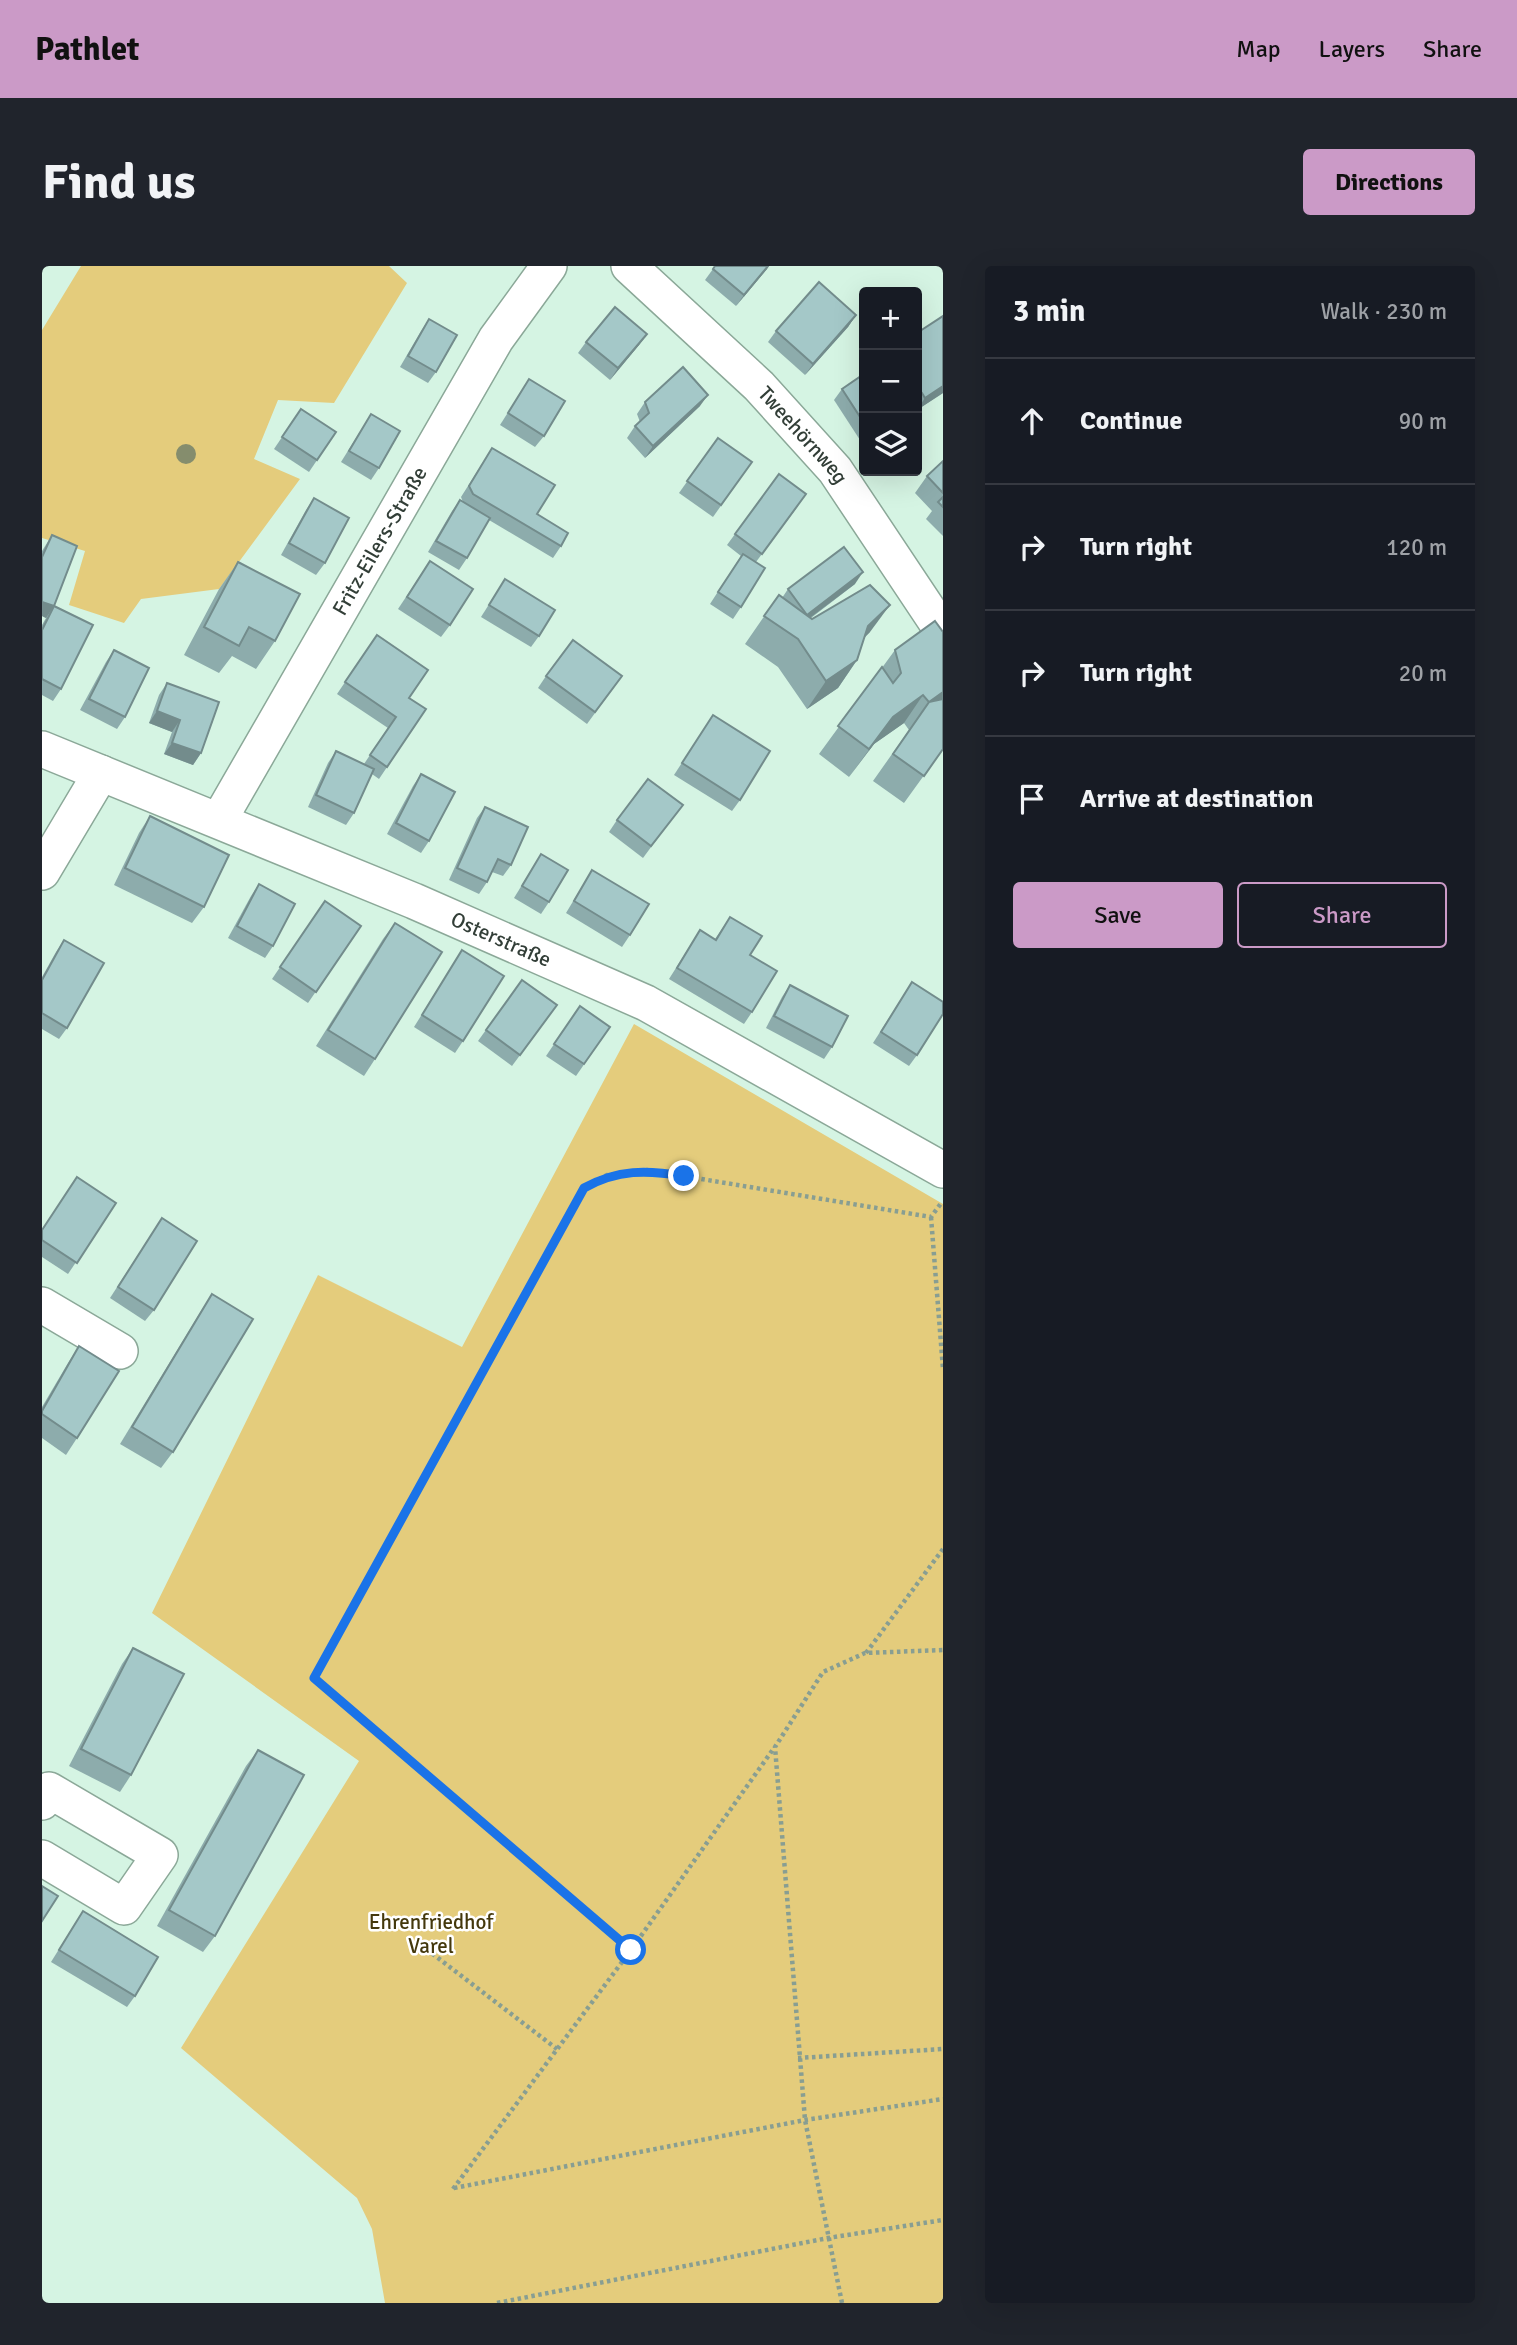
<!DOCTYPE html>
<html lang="en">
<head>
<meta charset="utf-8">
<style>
  body { margin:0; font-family:Signika,sans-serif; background:#20242c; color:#f1f3f6 }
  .controls { position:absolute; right:21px; top:21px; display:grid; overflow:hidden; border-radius:7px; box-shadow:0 7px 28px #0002 }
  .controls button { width:63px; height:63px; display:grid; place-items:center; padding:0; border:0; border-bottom:2px solid #363941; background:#171b24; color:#f1f3f6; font:35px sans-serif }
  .stop { position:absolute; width:21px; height:21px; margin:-16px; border:5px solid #1a73e8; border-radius:50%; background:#fff }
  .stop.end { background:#1a73e8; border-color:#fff; box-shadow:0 2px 7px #0008 }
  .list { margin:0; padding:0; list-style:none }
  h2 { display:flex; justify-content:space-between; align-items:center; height:91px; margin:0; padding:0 28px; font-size:30px }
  h2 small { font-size:23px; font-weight:400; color:#9ea1a6 }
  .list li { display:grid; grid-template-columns:46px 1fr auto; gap:21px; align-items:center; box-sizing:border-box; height:126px; padding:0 28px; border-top:2px solid #363941 }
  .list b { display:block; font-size:26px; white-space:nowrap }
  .list em { font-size:23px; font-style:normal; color:#9ea1a6 }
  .actions { display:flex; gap:14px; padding:21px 28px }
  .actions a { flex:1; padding:16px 0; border:2px solid #cb9ac7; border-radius:7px; text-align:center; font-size:24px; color:#cb9ac7 }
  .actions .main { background:#cb9ac7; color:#111 }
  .icon { flex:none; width:38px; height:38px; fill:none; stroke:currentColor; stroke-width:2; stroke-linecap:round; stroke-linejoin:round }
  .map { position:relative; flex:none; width:901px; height:2037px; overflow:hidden; border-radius:7px }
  header { display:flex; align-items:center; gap:42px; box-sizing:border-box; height:98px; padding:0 35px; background:#cb9ac7; color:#111 }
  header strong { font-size:33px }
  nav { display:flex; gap:38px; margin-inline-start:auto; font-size:24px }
  .intro { display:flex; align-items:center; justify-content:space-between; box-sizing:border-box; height:168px; padding:0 42px }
  h1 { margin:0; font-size:49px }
  .button { padding:18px 32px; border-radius:7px; background:#cb9ac7; color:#111; font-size:24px; font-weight:700 }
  main { display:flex; gap:42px; padding:0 42px }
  aside { flex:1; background:#171b24; border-radius:7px; box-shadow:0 7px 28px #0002 }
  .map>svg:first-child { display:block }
  .green { fill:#e4cc7c }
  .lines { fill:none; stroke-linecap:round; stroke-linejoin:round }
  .minor-casing { stroke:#8ba898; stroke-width:38 }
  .path { stroke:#889e92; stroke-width:4.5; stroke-dasharray:3.5 3.5; stroke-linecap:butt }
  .minor { stroke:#fff; stroke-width:35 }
  .tree { fill:#858d6d }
  .wall { fill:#8dacac }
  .shaded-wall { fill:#738c8c }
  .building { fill:#a4c8c8; stroke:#738c8c; stroke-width:2 }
  .route { stroke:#1a73e8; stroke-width:9 }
  .labels { text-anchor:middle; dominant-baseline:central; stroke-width:5; stroke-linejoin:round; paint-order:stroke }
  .street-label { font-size:21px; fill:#323e37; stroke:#fff }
  .park-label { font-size:21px; fill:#44380c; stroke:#fff }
</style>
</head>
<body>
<header>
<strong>Pathlet</strong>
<nav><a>Map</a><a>Layers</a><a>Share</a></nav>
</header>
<div class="intro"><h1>Find us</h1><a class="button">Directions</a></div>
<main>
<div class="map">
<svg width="901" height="2037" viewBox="0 0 901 2037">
  <rect width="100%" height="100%" fill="#d5f4e3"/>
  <g class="green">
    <polygon points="39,0 347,0 365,17 292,137 236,134 212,193 258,213 177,323 99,333 82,357 27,339 43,285 0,272 0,64"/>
    <polygon points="592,758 901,938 901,2037 343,2037 330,1963 315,1932 139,1782 317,1495 110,1347 276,1009 420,1081"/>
  </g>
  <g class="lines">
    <defs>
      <g id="minor">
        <path id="s1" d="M587 0 717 120 793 204 901 366"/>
        <path id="s2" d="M0 483 372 635 604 737 901 904"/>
        <path id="s3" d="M177 554 454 73 507 0"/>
        <polyline points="0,606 59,507"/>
        <polyline points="0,1039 78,1085"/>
        <polyline points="0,1536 7,1524 118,1589 82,1641 0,1592"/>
      </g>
    </defs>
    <use href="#minor" class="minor-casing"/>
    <g class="path">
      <polyline points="889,951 901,1103"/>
      <polyline points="824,1387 901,1283"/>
      <polyline points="379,1679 515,1783"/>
      <polyline points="589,1684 272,1412 542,922 565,909 605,904 889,951 900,936"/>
      <polyline points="756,1792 901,1783"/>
      <polyline points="412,1922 763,1854 901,1833"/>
      <polyline points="411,1923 589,1684 732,1482"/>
      <polyline points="455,2037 786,1972 901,1954"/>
      <polyline points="800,2037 763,1854 733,1481 781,1406 823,1387 901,1384"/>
    </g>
    <use href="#minor" class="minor"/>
  </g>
  <circle class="tree" cx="144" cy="188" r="10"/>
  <g class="wall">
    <polygon points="671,3 725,3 694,40 663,14"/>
    <polygon points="814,49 806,61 763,109 726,76 734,65"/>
    <polygon points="901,50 901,127 875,144 875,67"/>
    <polygon points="387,53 394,106 386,117 358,101 379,65"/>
    <polygon points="605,68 597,79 568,114 536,87 544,76"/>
    <polygon points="822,108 822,171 818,174 792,134 800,123"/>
    <polygon points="487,113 502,170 493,181 458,159"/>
    <polygon points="603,136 658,140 603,192 585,172 593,160 598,156 595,148"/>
    <polygon points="259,143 294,166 267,206 232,183"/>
    <polygon points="329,148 337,202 329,214 299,196"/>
    <polygon points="676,172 710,196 671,251 637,227"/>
    <polygon points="450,182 495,248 519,280 511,292 447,254 425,292 417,304 386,286 410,245 418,234 421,236 419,231"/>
    <polygon points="901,195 901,270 884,253 890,245 873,227 885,210"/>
    <polygon points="737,208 756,240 714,296 699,341 691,353 668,338 699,290 685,279"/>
    <polygon points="272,232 283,297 274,309 239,289 264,244"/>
    <polygon points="10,269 12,340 19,423 11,435 0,429 0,359 4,352 0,350 0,285"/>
    <polygon points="388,295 408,359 399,371 356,343"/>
    <polygon points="196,296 233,375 214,403 190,390 177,407 142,389 177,323"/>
    <polygon points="463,313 497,370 489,381 439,351"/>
    <polygon points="813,318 769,352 828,366 822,372 815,394 796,422 765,443 736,401 703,378 737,329 740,332 746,323"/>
    <polygon points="901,366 901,483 862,537 831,515 867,464 862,457 832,478 807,511 777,488 853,384"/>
    <polygon points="335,369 367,432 384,443 337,513 330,508 312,547 304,559 266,541 286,497 294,485 322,498 346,462 295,428"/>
    <polygon points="72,384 83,451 75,463 38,444 64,396"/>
    <polygon points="504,410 580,410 545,458 496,422"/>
    <polygon points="125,417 159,487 151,499 122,488 130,466 107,457 117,429"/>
    <polygon points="671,449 698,534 690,545 632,509"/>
    <polygon points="379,508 387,575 379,587 345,568 371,520"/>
    <polygon points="443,541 469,599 461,610 450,606 445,616 437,628 407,614 435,552"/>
    <polygon points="108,550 162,641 150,657 72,619 97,567"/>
    <polygon points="632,550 601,592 567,566 575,554"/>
    <polygon points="499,588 507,636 499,648 472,632"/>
    <polygon points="550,604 588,669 580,681 524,647"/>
    <polygon points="217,618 231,680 223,692 186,672 209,630"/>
    <polygon points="283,635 319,660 266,737 230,713"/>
    <polygon points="688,651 708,689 710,746 702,758 627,713 658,664 673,673"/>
    <polygon points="353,657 333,793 322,810 274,780 341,673"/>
    <polygon points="22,674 25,762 17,773 0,763 0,711 14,686"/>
    <polygon points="420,684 421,775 413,787 372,761"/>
    <polygon points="480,714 515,739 470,800 436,775"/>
    <polygon points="870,716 875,789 867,800 831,777"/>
    <polygon points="748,719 790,781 782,793 724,762 740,731"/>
    <polygon points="538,740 568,761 534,810 504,790"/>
    <polygon points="74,937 26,1008 0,991 0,963"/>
    <polygon points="120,952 112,1044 103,1055 68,1032"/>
    <polygon points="170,1028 131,1186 119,1202 78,1178 159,1045"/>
    <polygon points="37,1080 35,1172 24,1189 0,1172 0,1141 26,1097"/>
    <polygon points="91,1382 89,1509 78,1526 27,1500 80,1398"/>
    <polygon points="216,1484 173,1670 161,1686 115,1660 204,1500"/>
    <polygon points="41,1645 93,1730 85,1741 9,1696"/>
  </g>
  <g class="shaded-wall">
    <polygon points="726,0 727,0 725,3 694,40 702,29"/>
    <polygon points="814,49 806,61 763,109 771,98"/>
    <polygon points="605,68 597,79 568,114 576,102"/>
    <polygon points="901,120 901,127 875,144 883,132"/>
    <polygon points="666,129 658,140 603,192 611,180"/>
    <polygon points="821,306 813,318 757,360 765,349"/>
    <polygon points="0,336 12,340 4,352 0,350"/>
    <polygon points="848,339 828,366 807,387 826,360"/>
    <polygon points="815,394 796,422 765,443 784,415"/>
    <polygon points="901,426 901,440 887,436"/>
    <polygon points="881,429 862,457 832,478 807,511 851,451"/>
    <polygon points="115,445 138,454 130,466 107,457"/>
    <polygon points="130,477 159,487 151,499 122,488"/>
  </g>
  <g class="building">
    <polygon points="673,0 726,0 702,29 671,3"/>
    <polygon points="777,16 814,49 771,98 734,65"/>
    <polygon points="573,41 605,68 576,102 544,76"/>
    <polygon points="901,50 901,120 883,132 880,127 875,130 875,67"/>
    <polygon points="387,53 415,69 394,106 366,90"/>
    <polygon points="641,101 666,129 611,180 593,160 607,147 603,136"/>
    <polygon points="822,108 822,157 800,123"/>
    <polygon points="487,113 523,135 502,170 466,147"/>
    <polygon points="259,143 294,166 275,194 240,171"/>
    <polygon points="329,148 358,165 337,202 307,185"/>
    <polygon points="676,172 710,196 679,239 645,215"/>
    <polygon points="450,182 513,219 495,248 526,267 519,280 431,228 427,220"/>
    <polygon points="901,195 901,227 885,210"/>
    <polygon points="737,208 764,228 720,288 693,268"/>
    <polygon points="901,231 901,241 896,236"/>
    <polygon points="272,232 307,252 283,297 247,277"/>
    <polygon points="418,234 448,252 425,292 394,275"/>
    <polygon points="10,269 35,280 12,340 0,336 0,291"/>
    <polygon points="802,281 821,306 765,349 746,323"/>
    <polygon points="701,288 723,302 699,341 676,326"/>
    <polygon points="388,295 431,323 408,359 365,331"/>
    <polygon points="196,296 258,328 233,375 207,361 197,380 162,361"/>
    <polygon points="463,313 513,344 497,370 447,339"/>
    <polygon points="828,319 848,339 826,360 815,394 784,415 756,373 722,350 737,329 770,353"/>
    <polygon points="12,340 51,359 19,423 0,413 0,364"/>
    <polygon points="893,355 901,366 901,426 887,436 901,433 901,483 882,510 851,488 887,436 881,429 851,451 827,483 796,460 840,401 851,417 859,407 853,384"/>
    <polygon points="335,369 386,404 367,432 384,443 345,501 328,489 354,451 303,416"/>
    <polygon points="531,374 580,410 553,446 504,410"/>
    <polygon points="72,384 107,402 83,451 47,433"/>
    <polygon points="125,417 177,436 159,487 130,477 138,454 115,445"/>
    <polygon points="671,449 728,485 698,534 640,497"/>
    <polygon points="294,485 332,503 312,547 274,529"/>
    <polygon points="379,508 413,526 387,575 354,557"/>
    <polygon points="606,513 641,539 609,580 575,554"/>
    <polygon points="443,541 486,561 469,599 456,593 445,616 415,602"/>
    <polygon points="108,550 187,589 162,641 83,602"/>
    <polygon points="499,588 526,604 507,636 480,620"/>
    <polygon points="550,604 607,638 588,669 532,635"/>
    <polygon points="217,618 253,638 231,680 195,660"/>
    <polygon points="283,635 319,660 274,726 238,701"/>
    <polygon points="688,651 720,670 708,689 735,705 710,746 635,702 658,664 674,674"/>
    <polygon points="353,657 400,686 333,793 286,764"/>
    <polygon points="22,674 62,697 25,762 0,747 0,714"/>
    <polygon points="420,684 462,710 421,775 380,749"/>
    <polygon points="480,714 515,739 478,789 444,764"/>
    <polygon points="870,716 901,736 901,748 875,789 839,766"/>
    <polygon points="748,719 806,750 790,781 732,750"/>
    <polygon points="538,740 568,761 542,798 512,778"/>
    <polygon points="35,911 74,937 35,997 0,974 0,964"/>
    <polygon points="120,952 155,975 112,1044 76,1021"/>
    <polygon points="170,1028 211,1053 131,1186 90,1161"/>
    <polygon points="37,1080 77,1105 35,1172 0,1148 0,1145"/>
    <polygon points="91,1382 142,1408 89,1509 39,1483"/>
    <polygon points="216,1484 262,1509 173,1670 127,1644"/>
    <polygon points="0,1620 16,1630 0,1655"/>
    <polygon points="41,1645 116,1691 93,1730 17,1684"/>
  </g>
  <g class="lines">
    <path class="route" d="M589 1684 272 1412 542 922C576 903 605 904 642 910"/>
  </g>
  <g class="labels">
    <g class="street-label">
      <text stroke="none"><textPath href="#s1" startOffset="243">Tweehörnweg</textPath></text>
      <text stroke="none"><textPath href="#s3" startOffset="322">Fritz-Eilers-Straße</textPath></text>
      <text stroke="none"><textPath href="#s2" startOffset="497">Osterstraße</textPath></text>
    </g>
    <g class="park-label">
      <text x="389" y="1656">Ehrenfriedhof<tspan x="389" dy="24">Varel</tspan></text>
    </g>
  </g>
</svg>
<div class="controls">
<button>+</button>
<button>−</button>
<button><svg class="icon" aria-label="layers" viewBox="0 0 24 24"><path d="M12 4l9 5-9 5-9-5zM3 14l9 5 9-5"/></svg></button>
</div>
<div class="stop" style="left:589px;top:1684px"></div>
<div class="stop end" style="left:642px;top:910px"></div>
</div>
<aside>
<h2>3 min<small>Walk · 230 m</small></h2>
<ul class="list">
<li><svg class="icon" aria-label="ahead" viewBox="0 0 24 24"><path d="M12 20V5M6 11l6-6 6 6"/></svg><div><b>Continue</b></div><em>90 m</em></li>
<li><svg class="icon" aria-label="right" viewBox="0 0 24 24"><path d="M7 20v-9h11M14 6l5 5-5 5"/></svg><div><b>Turn right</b></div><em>120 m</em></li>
<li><svg class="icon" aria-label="right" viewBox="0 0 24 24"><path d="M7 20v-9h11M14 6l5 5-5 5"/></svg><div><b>Turn right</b></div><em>20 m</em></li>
<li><svg class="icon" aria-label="arrive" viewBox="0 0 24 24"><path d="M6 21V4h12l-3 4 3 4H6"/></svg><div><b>Arrive at destination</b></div></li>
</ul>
<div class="actions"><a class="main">Save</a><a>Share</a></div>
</aside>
</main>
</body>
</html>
